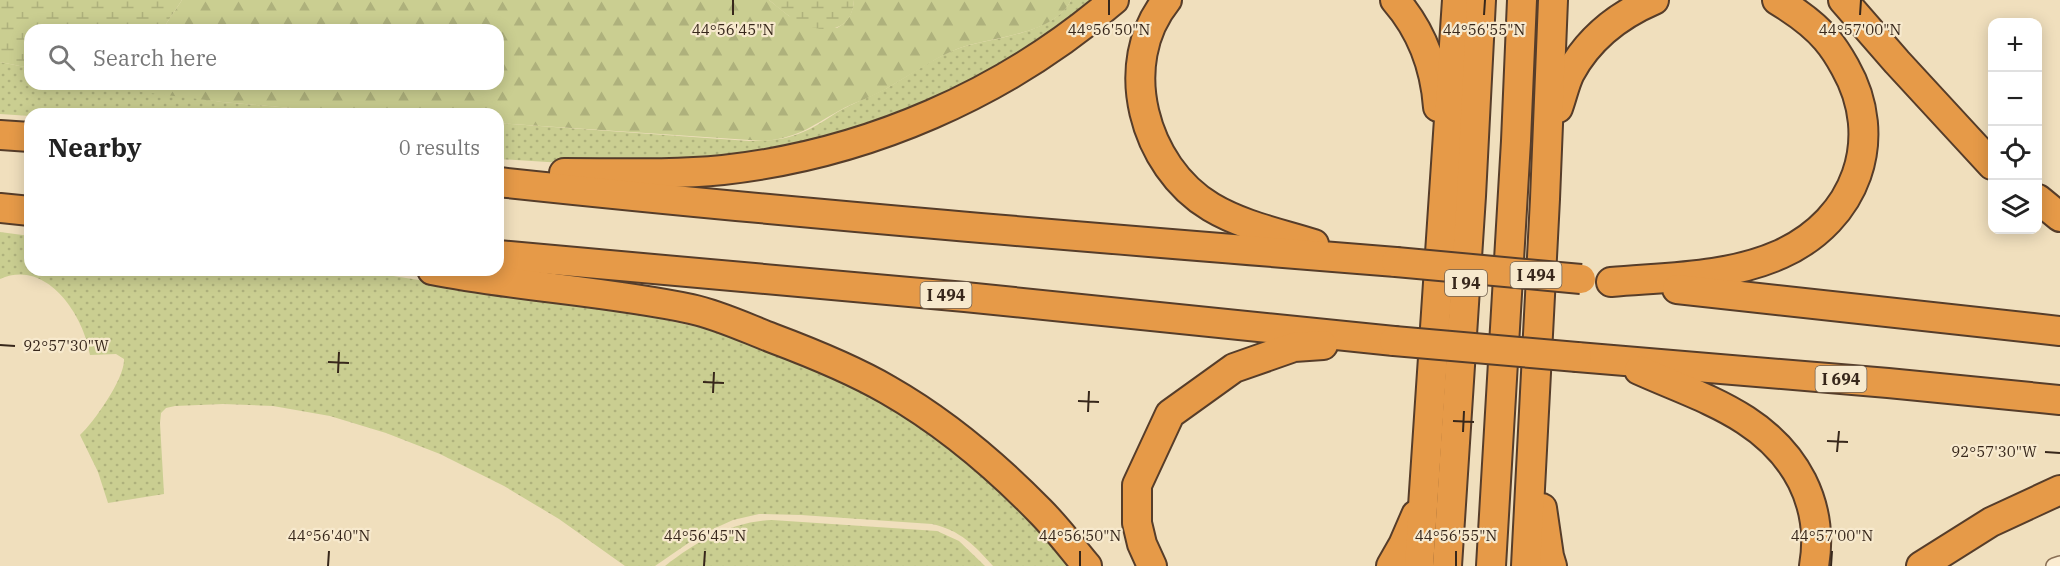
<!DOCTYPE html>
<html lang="en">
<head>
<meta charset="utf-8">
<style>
  body { margin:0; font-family:"IBM Plex Serif",serif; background:#f6f6f6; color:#222 }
  .controls { position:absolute; right:18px; top:18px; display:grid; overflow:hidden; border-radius:12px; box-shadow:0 3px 15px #0003 }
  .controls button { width:54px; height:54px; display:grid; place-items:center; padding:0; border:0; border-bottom:2px solid #e0e0e0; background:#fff; color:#222; font:30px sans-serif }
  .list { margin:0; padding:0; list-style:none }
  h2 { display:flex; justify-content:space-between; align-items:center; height:78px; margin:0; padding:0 24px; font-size:26px }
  h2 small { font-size:20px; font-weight:400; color:#767676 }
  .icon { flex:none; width:33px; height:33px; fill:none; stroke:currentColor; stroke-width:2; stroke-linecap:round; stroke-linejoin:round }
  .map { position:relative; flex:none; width:2060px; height:566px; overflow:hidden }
  .search { position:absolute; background:#fff; box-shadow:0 3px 15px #0003; left:24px; top:24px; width:480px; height:66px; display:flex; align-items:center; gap:15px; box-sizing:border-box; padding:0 21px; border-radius:18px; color:#767676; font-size:22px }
  .panel { position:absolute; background:#fff; box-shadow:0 3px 15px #0003; left:24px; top:108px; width:480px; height:168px; border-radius:18px }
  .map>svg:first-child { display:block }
  .grass { fill:url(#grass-dots) }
  .forest { fill:url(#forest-firs) }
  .wetland { fill:url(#wetland-marsh) }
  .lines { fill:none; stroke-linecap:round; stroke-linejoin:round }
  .street-casing { stroke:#896f55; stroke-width:18 }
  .highway-casing { stroke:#563d2a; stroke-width:32 }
  .street { stroke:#fbecd1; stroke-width:15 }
  .highway { stroke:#e69a48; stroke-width:28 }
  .highway-bridge-casing { stroke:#563d2a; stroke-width:32; stroke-linecap:butt }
  .highway-bridge { stroke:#e69a48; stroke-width:28 }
  .ticks { fill:none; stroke:#37271b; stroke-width:2 }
  .labels { text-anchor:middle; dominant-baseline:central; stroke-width:4.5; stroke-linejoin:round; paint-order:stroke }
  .shield { fill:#f7e9cd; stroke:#716150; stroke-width:1.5 }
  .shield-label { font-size:16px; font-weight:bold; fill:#37271b }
  .ticks-label { font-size:15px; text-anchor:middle; fill:#37271b; stroke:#f7e9cd; stroke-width:4.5; stroke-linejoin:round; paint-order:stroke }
</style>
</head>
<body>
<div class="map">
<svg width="2060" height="566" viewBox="0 0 2060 566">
  <defs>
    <pattern id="grass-dots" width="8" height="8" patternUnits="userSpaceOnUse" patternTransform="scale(1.5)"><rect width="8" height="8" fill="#cace91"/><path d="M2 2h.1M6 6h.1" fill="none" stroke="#aeb17c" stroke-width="1.8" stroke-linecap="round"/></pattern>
    <pattern id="forest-firs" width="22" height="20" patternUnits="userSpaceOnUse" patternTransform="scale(1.5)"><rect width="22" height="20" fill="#cace91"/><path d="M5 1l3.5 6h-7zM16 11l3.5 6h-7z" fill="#aeb17c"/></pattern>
    <pattern id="wetland-marsh" width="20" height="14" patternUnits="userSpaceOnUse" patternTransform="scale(1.5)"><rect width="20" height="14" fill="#cace91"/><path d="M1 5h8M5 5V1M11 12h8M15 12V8" fill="none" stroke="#aeb17c"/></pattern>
  </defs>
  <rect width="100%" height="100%" fill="#f0dfbd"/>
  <g class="grass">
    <path d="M1071 0H1101L1062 30 913 113 747 158 595 165 498 159V123L749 141C767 141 786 140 803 132 819 126 832 114 847 107 862 99 878 94 892 85 918 70 945 50 974 44 1004 37 1057 30 1071 0Z"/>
    <polygon points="0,62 30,68 30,84 130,84 131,88 222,102 361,114 30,114 30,116 0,114"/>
    <path d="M0 232 30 236V270H355L648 316 724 333 779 351 885 402 972 462 1075 566H993C975 546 960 530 932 524L801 515 759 514 733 520 700 535 655 566H625L559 519 504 486 440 454 386 433 330 416 273 406 223 404 175 406 166 408 161 413 160 423 164 494 108 503 98 472 80 435C94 422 125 378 124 359L116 354 90 355C84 316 47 258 0 279Z"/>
    <path d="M772 520 937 531 959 541 985 566H665C697 541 731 522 772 520Z"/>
  </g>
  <path class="forest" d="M182 0H769L789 16 837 28C848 22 853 13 854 0H1071C1054 36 990 36 957 49 933 59 912 74 889 87 875 96 858 101 844 108 812 125 802 137 764 141L498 123V114H361L222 102 134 91 130 84H498V30H162Z"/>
  <g class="wetland">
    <polygon points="0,0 182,0 162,30 30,30 30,68 0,62"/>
    <path d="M769 0H854C852 32 825 34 800 23 789 17 779 8 769 0Z"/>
  </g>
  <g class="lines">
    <defs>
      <polyline id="street" points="2054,566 2060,564"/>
      <g id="highway">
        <path d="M1167 0C1115 64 1144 167 1211 207 1243 226 1279 233 1314 244"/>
        <path d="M1395 0C1422 31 1435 66 1438 107"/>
        <polyline points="1843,0 1897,62 1992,165"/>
        <path d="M1558 108C1562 97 1565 83 1570 73 1589 38 1619 15 1654 0"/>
        <polyline points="0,135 30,137"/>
        <path d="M564 173C617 173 671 175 723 170 867 154 1005 94 1114 0"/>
        <path d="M498 182C797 214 1096 238 1396 262"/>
        <polyline points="2038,199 2060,217"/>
        <polyline points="0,208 30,211"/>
        <polyline points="498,255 965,297 1394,341"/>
        <path d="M432 270C518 287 606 291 691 309 719 315 746 328 772 338 812 353 852 369 888 390 944 422 995 465 1040 511 1057 528 1072 548 1087 566"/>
        <path d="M1611 282C1668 277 1727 278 1781 254 1856 220 1886 139 1845 67 1840 58 1834 48 1827 40 1814 24 1795 11 1777 0"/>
        <polyline points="1677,289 2060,331"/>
        <polyline points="1577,357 1888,383 2060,400"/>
        <path d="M1639 370C1701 398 1769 416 1802 481 1815 507 1819 537 1814 566"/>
        <polyline points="1542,508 1549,556 1552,566"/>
        <polyline points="1152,566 1142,544 1137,523 1137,485 1170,414 1234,368 1294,347 1323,345"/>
        <polyline points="1391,566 1403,545 1416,515"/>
        <polyline points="1419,566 1457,0"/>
        <polyline points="1447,566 1471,196 1481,0"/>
        <polyline points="1491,566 1516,141 1522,0"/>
        <polyline points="1526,566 1545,199 1553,0"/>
        <polyline points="1921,566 1991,522 2060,490"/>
      </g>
    </defs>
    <use href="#street" class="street-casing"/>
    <use href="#highway" class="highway-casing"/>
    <use href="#street" class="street"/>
    <use href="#highway" class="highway"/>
    <defs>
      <g id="highway-bridge">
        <polyline points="1396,262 1581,279"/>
        <polyline points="1394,341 1577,357"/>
      </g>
    </defs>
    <use href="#highway-bridge" class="highway-bridge-casing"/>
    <use href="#highway-bridge" class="highway-bridge"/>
  </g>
  <path class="ticks" d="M733 15V0M1109 15V0M1484 15 1485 0M1860 15 1861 0M0 345 15 346M328 362 349 363M338 373 339 352M703 382 724 383M713 393 714 372M1078 401 1099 402M1088 412 1089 391M1453 421 1474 422M1463 432 1464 411M1827 441 1848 442M1837 452 1839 431M2045 452 2060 453M328 566 329 551M704 566 705 551M1080 566V551M1456 566V551M1831 566 1832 551"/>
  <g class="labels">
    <g class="shield">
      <rect x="1510.5" y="262" width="51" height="26" rx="4.5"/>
      <rect x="1445" y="270" width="42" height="26" rx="4.5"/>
      <rect x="920.5" y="282" width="51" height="26" rx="4.5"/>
      <rect x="1815.5" y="366" width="51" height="26" rx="4.5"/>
    </g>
    <g class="shield-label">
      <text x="1536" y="275">I 494</text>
      <text x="1466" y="283">I 94</text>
      <text x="946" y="295">I 494</text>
      <text x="1841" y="379">I 694</text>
    </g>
  </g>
  <g class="ticks-label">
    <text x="733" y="35">44°56'45"N</text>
    <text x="1109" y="35">44°56'50"N</text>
    <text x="1484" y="35">44°56'55"N</text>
    <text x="1860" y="35">44°57'00"N</text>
    <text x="66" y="351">92°57'30"W</text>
    <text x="1994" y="457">92°57'30"W</text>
    <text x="329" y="541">44°56'40"N</text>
    <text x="705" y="541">44°56'45"N</text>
    <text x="1080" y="541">44°56'50"N</text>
    <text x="1456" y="541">44°56'55"N</text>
    <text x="1832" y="541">44°57'00"N</text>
  </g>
</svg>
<div class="controls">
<button>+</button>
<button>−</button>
<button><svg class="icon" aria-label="locate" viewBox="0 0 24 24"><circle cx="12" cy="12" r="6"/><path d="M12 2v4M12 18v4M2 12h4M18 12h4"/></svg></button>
<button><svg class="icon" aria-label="layers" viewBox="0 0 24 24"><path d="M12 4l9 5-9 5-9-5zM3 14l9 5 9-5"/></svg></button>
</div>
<div class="search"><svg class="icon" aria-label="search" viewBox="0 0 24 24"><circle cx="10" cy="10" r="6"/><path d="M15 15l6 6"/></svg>Search here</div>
<section class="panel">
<h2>Nearby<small>0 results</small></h2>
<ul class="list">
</ul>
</section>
</div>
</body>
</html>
